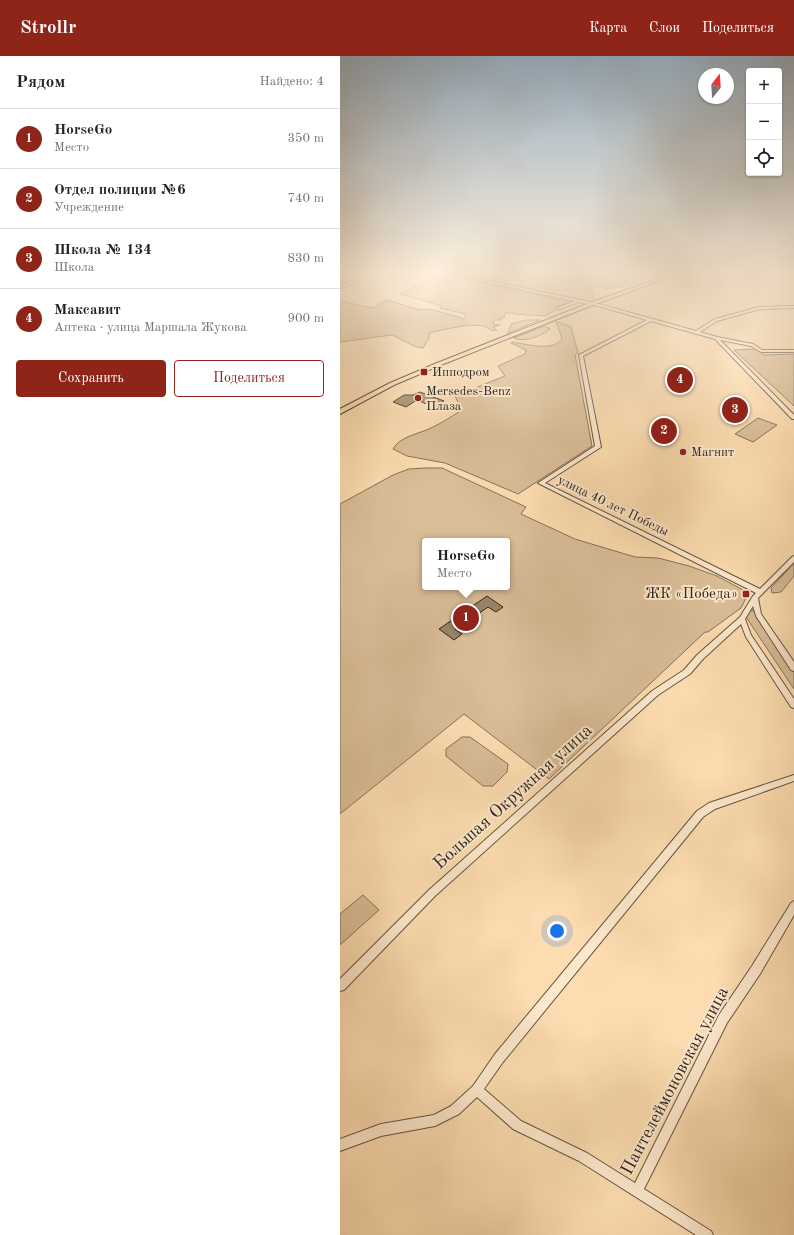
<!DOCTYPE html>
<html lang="ru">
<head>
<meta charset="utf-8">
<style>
  body { margin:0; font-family:"Old Standard TT",serif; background:#f2f2f2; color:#202124 }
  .controls { position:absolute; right:12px; top:12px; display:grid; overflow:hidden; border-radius:4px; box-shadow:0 1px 3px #0004 }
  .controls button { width:36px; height:36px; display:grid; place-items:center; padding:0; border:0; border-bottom:1px solid #e0e0e0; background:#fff; color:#202124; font:20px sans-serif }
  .compass { position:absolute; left:358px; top:12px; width:36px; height:36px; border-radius:50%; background:#fff; box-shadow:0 1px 3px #0004; rotate:17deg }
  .you { position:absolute; left:217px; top:875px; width:14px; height:14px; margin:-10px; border:3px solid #fff; border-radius:50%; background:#1a73e8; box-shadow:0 0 0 6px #1a73e833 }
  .badge { display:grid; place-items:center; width:26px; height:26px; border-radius:50%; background:#8f2418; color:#fff; font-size:13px; font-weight:700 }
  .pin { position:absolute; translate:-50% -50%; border:2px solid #fff; box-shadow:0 1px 4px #0006 }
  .popup { position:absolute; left:82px; top:482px; width:88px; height:52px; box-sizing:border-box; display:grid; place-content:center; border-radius:4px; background:#fff; filter:drop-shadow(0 1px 3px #0005); font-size:13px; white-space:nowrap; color:#757577 }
  .popup b { font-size:15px; color:#202124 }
  .popup::after { content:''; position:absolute; left:50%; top:100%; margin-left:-8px; border:8px solid transparent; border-top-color:#fff }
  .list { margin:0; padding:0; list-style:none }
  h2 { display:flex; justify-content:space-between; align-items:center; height:52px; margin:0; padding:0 16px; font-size:17px }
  h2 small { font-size:13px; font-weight:400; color:#757577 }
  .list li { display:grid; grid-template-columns:26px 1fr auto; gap:12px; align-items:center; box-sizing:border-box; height:60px; padding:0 16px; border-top:1px solid #e0e0e0 }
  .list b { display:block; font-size:15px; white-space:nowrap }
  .list p { margin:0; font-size:13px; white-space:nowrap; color:#757577 }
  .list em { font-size:13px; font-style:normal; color:#757577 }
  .actions { display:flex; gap:8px; padding:12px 16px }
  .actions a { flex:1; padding:9px 0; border:1px solid #8f2418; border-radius:4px; text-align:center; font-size:14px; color:#8f2418 }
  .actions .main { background:#8f2418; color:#fff }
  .icon { flex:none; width:22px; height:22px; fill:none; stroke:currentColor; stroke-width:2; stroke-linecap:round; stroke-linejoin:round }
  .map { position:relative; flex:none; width:454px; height:1179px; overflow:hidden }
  header { display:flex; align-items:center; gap:24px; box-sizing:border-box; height:56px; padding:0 20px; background:#8f2418; color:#fff }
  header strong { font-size:19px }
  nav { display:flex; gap:22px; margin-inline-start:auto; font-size:14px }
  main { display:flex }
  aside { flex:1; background:#fff }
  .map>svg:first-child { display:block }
  .green { fill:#d9bd97; stroke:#847259; fill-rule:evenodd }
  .building { fill:#9a8568; stroke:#30261b }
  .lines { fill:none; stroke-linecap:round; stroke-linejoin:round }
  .minor-casing { stroke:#635440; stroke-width:2 }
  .major-casing { stroke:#30261b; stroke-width:2 }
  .minor { fill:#fde8cc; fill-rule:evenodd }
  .major { fill:#fcdcb0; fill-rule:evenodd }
  .poi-dot { fill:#8f2418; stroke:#fde8cc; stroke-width:1.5 }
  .labels { text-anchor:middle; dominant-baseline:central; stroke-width:4; stroke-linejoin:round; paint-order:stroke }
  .far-poi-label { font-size:13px; fill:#30261b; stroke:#fde8cc; text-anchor:start }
  .far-street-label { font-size:13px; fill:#30261b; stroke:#fde8cc }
  .poi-label { font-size:15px; fill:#30261b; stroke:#fde8cc; text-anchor:end }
  .near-street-label { font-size:18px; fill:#30261b; stroke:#fde8cc }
</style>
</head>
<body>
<header>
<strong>Strollr</strong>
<nav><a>Карта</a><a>Слои</a><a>Поделиться</a></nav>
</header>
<main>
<aside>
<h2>Рядом<small>Найдено: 4</small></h2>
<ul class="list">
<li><span class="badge">1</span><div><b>HorseGo</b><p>Место</p></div><em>350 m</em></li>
<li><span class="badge">2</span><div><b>Отдел полиции №6</b><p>Учреждение</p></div><em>740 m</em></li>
<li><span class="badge">3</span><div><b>Школа № 134</b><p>Школа</p></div><em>830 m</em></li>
<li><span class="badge">4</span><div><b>Максавит</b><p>Аптека · улица Маршала Жукова</p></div><em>900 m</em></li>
</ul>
<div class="actions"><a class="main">Сохранить</a><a>Поделиться</a></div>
</aside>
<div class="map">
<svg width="454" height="1179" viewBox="0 0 454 1179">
  <rect width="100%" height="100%" fill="#fcdcb0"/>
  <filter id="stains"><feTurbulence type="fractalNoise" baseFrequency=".005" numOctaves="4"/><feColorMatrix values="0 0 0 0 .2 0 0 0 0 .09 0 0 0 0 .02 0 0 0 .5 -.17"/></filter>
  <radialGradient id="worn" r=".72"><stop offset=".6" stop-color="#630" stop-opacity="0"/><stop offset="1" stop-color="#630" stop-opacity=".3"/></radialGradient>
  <g class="green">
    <polygon points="0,216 25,216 23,219 0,232"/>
    <polygon points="152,216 298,216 287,220 291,222 283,229 284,230 268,233 259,230 249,234 254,237 253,239 255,241 246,245 138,222"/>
    <polygon points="398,216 420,216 380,225 368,223"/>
    <path d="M102 218 230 246 216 251 217 253 205 260 174 258 170 256 164 258 165 261 159 262 162 264H154L153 268 160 269 153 271 157 274C151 276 148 271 143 270 132 267 100 274 89 277V282L83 292C71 291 63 283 52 279L0 286V245L33 252 47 244 76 253 94 254 124 263 126 258 100 252 102 250 60 238Z"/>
    <polygon points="186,264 200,264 168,277 171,268"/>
    <path d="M216 265 231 271 238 297 235 299 252 390 178 438 105 407 67 400 53 393C60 380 79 378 91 372 102 367 112 360 122 354L115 340 165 320 158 310 185 298 186 294 171 287 172 286C187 288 213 296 222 283Z"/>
    <path d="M205 270 210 273C202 280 184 287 174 282Z"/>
    <polygon points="417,293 424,299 454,298 454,350 394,294"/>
    <polygon points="418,362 437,369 413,386 395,378"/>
    <path d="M84 412H102L186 451 181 458 235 483 295 501 318 502 349 510 377 520 405 535 406 542 401 552 368 576H365L209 723 124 658 0 758V448L53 419 69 413ZM85 485H167V531H85Z"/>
    <polygon points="454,507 454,520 441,536 432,537 431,532"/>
    <polygon points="413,554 454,615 454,633 406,561 409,556"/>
    <polygon points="122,681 130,681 168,708 167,716 153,730 143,730 106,700 106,693"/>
    <polygon points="23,839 39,854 0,889 0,858"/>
  </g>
  <g class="building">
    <polygon points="80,336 104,345 94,351 77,344 66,351 53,346 64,339 73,339"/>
    <polygon points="147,540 163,551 156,556 148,551 135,560 140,563 133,569 127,565 115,573 122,578 114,584 99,573"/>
  </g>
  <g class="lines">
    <defs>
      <g id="minor">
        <path d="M26 216H30C23 222 9 234 0 231L14 224Z"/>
        <polygon points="99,216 105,216 259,248 356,275 375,263 419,251 454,250 454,252 420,253 377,265 360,276 377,281 413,288 422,294 454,294 454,296 421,296 411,290 380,284 454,359 454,363 452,363 375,283 311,265 243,300 261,391 205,427 420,533 452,501 454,500 454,506 418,542 421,558 454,606 454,615 451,614 416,560 413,550 405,563 411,579 454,643 454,652 451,651 406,581 401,568 363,603 350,618 318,639 95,840 4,934 0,935 0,923 89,834 312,635 344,614 357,599 400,561 413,540 416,537 198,427 255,390 239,299 307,264 258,250 239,246 220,253 219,253 219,251 235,245"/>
        <polygon points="314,216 318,216 325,219 322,220"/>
        <polygon points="454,719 454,725 375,753 363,761 163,1006 144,1033 181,1065 247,1097 295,1127 379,959 412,910 451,847 454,845 454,859 420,918 387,967 304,1133 371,1175 373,1179 356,1179 239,1105 173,1073 137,1041 119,1058 95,1070 41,1080 0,1095 0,1083 41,1068 94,1059 111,1050 133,1030 155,998 357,755 369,747"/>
      </g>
      <polygon id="major" points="338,216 344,216 253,249 101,309 54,329 0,358 0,353 50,327 97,307 249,247"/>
    </defs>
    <use href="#minor" class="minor-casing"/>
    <use href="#major" class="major-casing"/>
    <use href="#minor" class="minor"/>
    <use href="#major" class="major"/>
  </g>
  <linearGradient id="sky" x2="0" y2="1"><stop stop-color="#94abbd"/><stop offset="0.57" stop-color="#feefdb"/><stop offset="1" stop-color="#feefdb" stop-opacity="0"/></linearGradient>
  <rect width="454" height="381" fill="url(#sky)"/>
  <g class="poi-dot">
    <rect x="80" y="312" width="8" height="8" rx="2"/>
    <circle cx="78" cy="342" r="4"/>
    <circle cx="343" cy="396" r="4"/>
    <rect x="402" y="534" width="8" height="8" rx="2"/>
  </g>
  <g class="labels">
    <g class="far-poi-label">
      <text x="92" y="316">Ипподром</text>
      <text x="86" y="335">Mersedes-Benz<tspan x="86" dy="15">Плаза</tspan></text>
      <text x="351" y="396">Магнит</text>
    </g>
    <g class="far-street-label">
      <text transform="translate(273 450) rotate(26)">улица 40 лет Победы</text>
    </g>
    <g class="poi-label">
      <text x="398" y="538">ЖК «Победа»</text>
    </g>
    <g class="near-street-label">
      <text transform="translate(173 741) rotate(-42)">Большая Окружная улица</text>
      <text transform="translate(335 1025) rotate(-62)">Пантелеймоновская улица</text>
    </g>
  </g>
  <rect width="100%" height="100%" filter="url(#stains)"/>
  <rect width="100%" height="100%" fill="url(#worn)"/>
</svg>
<div class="controls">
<button>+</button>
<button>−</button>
<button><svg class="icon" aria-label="locate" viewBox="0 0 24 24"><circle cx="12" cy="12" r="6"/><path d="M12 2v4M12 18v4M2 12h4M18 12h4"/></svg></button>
</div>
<svg class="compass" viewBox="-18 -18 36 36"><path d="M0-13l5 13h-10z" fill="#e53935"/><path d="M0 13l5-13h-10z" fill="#757577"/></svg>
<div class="you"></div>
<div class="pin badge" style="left:126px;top:562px">1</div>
<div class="popup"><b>HorseGo</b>Место</div>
<div class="pin badge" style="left:324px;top:375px">2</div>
<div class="pin badge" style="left:395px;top:354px">3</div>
<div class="pin badge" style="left:340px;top:324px">4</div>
</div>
</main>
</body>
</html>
